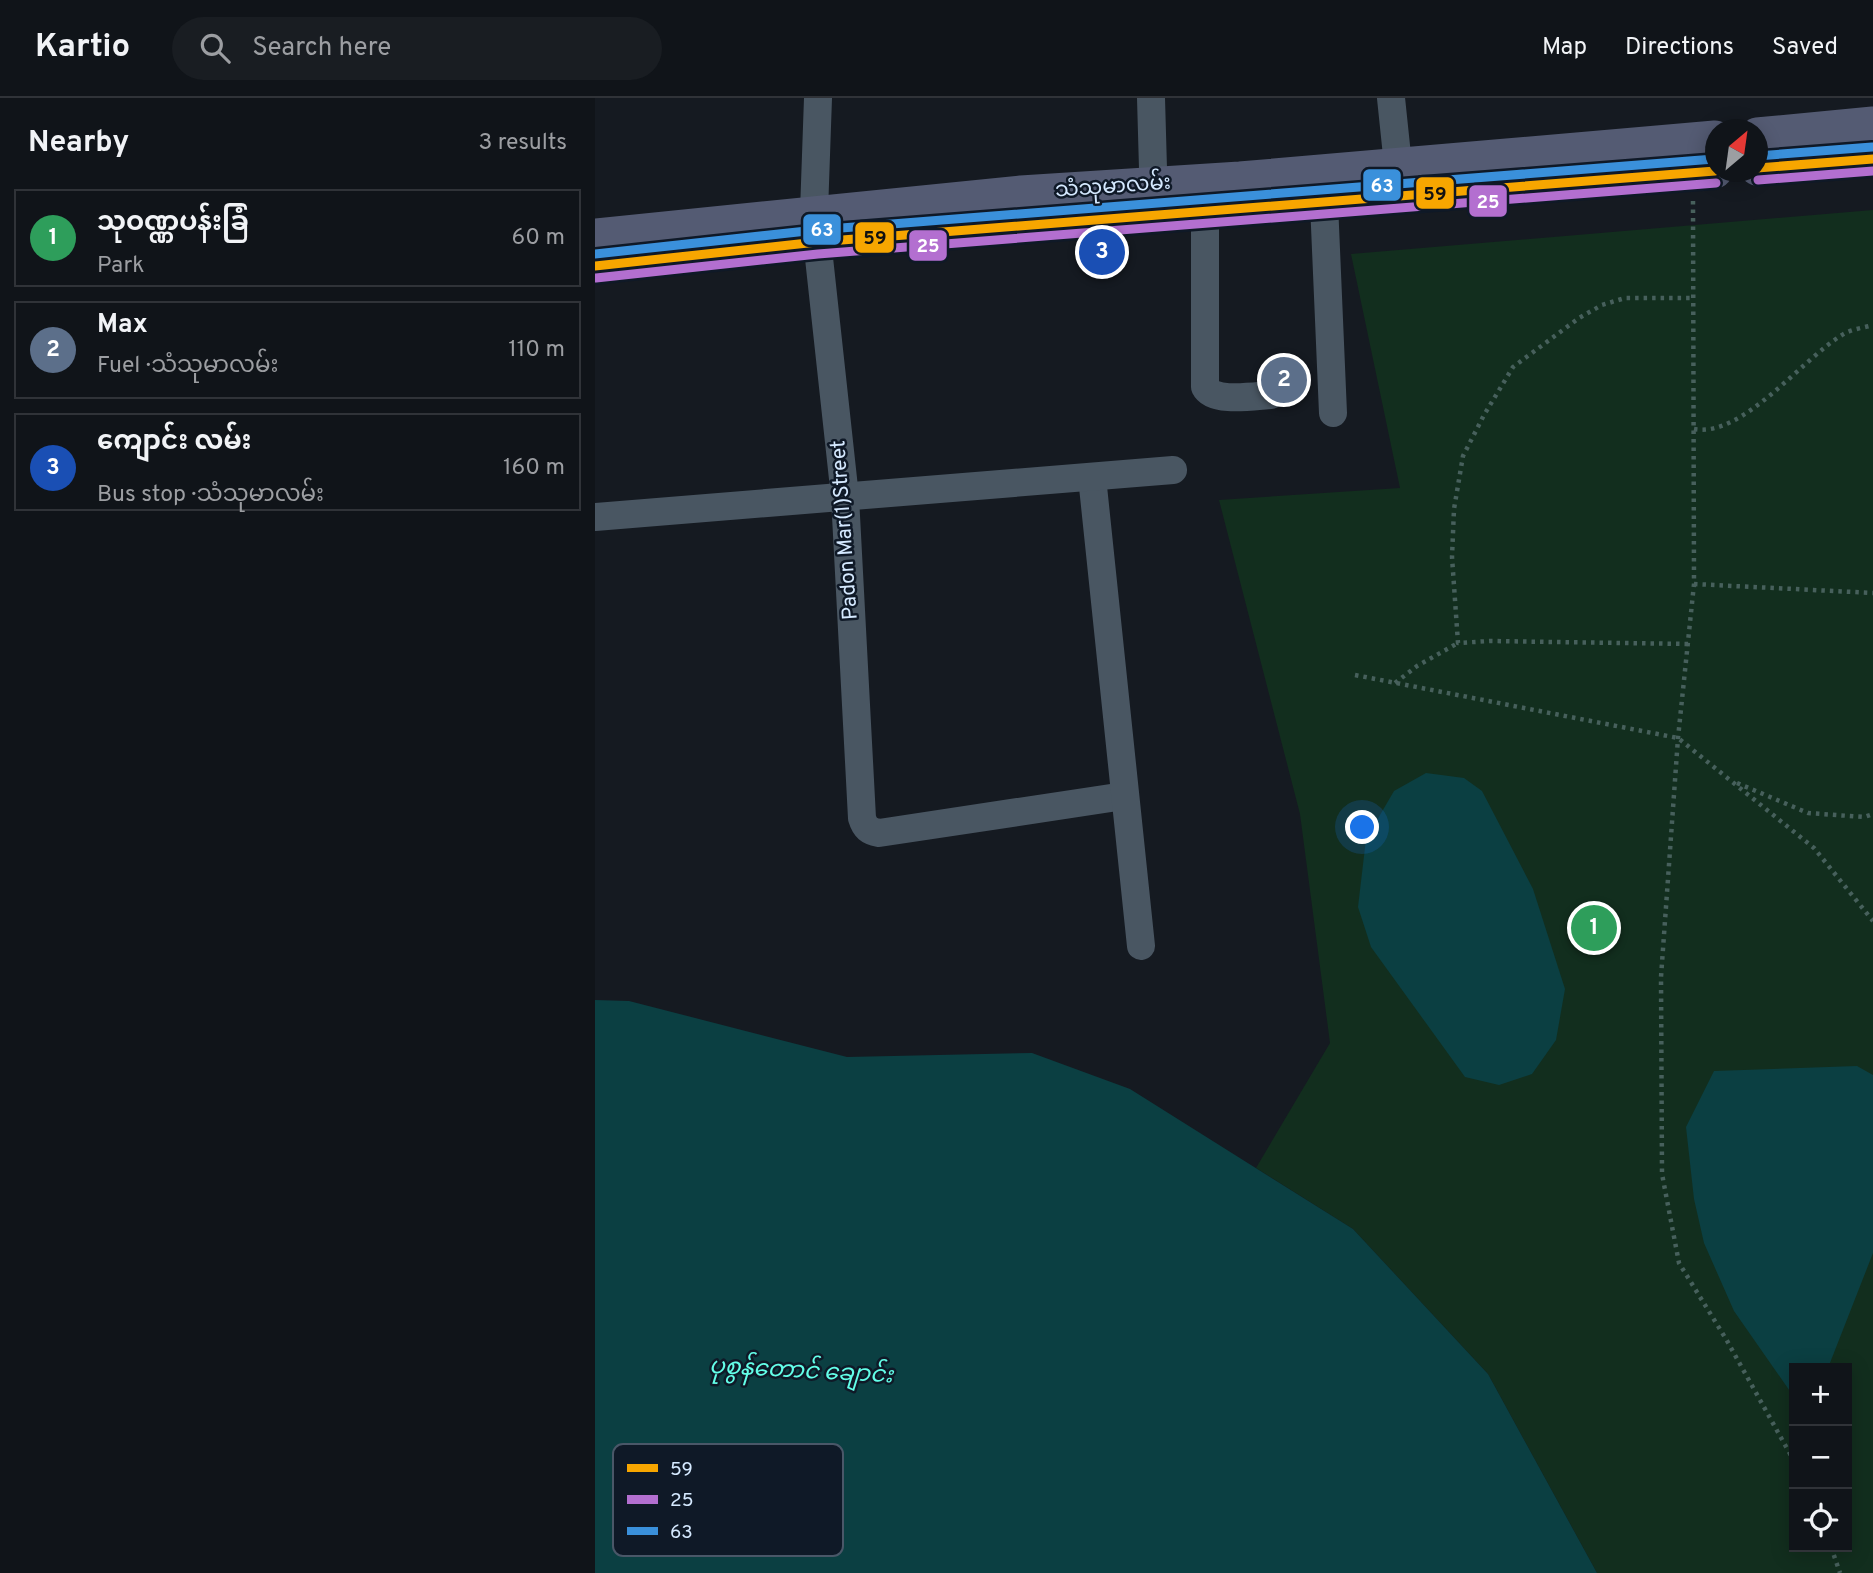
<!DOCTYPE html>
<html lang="en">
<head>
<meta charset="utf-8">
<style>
  body { margin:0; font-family:Overpass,"Noto Sans Myanmar",sans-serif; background:#191d22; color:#f1f3f6 }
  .controls { position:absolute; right:21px; bottom:21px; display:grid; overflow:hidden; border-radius:0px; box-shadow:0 4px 18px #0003 }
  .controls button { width:63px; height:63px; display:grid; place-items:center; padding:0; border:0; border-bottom:2px solid #303338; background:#101419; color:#f1f3f6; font:35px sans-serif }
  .compass { position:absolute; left:1110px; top:21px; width:63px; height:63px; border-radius:50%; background:#101419; box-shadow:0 4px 18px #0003; rotate:29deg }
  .you { position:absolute; left:768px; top:730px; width:24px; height:24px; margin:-18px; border:5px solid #fff; border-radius:50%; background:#1a73e8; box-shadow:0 0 0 10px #1a73e833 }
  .badge { display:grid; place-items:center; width:46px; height:46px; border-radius:50%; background:#d93025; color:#fff; font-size:23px; font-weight:700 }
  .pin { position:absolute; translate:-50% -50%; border:4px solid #fff; box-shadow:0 2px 7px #0006 }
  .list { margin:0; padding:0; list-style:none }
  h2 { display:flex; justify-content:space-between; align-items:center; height:91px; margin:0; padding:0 28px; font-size:30px }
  h2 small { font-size:23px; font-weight:400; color:#9c9ea2 }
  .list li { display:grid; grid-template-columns:46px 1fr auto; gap:21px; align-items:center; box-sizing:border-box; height:98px; margin:0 14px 14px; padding:0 14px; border:2px solid #303338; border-radius:0px }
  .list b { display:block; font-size:26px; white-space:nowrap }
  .list p { margin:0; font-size:23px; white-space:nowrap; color:#9c9ea2 }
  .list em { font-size:23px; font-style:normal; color:#9c9ea2 }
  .icon { flex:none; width:38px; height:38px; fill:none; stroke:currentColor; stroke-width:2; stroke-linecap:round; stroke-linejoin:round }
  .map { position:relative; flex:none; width:1278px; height:1475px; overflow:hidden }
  header { display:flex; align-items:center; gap:42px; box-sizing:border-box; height:98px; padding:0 35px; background:#101419; border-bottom:2px solid #303338 }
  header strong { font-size:33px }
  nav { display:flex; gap:38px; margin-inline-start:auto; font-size:24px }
  .search { width:490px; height:63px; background:#191d22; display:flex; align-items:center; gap:18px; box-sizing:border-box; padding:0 24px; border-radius:38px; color:#9c9ea2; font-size:26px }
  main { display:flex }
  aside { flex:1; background:#101419 }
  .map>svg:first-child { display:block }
  .green { fill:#122e1e; fill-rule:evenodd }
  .water { fill:#0b3f42 }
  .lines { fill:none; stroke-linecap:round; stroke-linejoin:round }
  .path { stroke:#47605c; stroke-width:4.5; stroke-dasharray:3.5 5; stroke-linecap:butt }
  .minor { stroke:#495662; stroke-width:28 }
  .major { stroke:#545b73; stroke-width:35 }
  .bus-1-casing { stroke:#0f1927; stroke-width:14 }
  .bus-2-casing { stroke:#0f1927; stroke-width:14 }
  .bus-3-casing { stroke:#0f1927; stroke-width:14 }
  .bus-1 { stroke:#f7a600; stroke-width:9 }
  .bus-2 { stroke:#b36fd0; stroke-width:9 }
  .bus-3 { stroke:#3a90db; stroke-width:9 }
  .labels { text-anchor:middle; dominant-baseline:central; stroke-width:5; stroke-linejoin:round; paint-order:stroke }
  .street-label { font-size:21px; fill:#d5e9ff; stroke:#0f1927 }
  .water-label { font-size:23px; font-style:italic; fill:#63ffe9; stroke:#0f1927 }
  .key { fill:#0f1927; stroke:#4a5768; stroke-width:2 }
  .key-label { font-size:19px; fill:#d5e9ff }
  .line-badge { stroke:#0f1927; stroke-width:2.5 }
  .badge-label { font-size:19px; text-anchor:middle; font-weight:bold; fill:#fff }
  .pale-badge-label { font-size:19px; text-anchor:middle; font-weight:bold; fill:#111 }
</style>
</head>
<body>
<header>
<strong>Kartio</strong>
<div class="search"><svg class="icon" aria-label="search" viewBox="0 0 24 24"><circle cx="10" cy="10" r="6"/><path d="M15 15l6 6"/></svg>Search here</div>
<nav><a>Map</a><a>Directions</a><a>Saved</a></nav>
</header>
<main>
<aside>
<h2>Nearby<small>3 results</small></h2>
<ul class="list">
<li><span class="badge" style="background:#2e9e5b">1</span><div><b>သုဝဏ္ဏပန်းခြံ</b><p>Park</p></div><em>60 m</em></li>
<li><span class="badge" style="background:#5c6f8a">2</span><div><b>Max</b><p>Fuel · သံသုမာလမ်း</p></div><em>110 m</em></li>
<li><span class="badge" style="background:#1a4fb4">3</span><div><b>ကျောင်း လမ်း</b><p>Bus stop · သံသုမာလမ်း</p></div><em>160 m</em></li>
</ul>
</aside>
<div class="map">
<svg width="1278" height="1475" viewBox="0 0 1278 1475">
  <rect width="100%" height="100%" fill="#151a21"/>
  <path class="green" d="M1278 112V1475H1002L893 1276 758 1131 661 1070 735 945 705 716 624 402 805 390 756 156ZM1199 1270H1252V1449H1199Z"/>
  <g class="water">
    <polygon points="831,675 869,680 887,693 938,791 970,891 961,942 937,976 904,987 870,979 776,849 763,809 771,741 799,693"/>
    <polygon points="0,902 34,903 252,959 437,955 535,991 758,1131 893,1276 1002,1475 0,1475"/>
    <polygon points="1262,968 1278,977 1278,1155 1233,1270 1199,1270 1199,1299 1139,1213 1109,1145 1099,1101 1091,1029 1119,973"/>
  </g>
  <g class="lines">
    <g class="path">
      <polyline points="1098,103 1099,486 1083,640 1066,879 1067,1076 1084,1165 1131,1241 1199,1363"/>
      <path d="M1099 331C1147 340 1206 262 1247 237 1256 231 1268 230 1278 227"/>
      <polyline points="1099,486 1278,495"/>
      <polyline points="1093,546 895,543 863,545 857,459 859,411 868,358 889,317 918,269 984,220 1007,207 1030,200 1098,200"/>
      <polyline points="760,577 1083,640 1219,750 1278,823"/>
      <polyline points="800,585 822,568 863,545"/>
      <polyline points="1142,685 1213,715 1269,719 1278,716"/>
      <polyline points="1236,1449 1245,1475"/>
    </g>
    <g class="minor">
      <path d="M223 0 219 114 250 399 267 720C270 730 274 733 284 735L529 698"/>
      <polyline points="556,0 559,106"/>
      <polyline points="796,0 803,67"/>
      <polyline points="729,105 738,315"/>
      <path d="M610 115V289C618 305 659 298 676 297"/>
      <polyline points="497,379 546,848"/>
      <polyline points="0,419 578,372"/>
    </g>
    <g class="major">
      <polyline points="1162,37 1278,26"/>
      <polyline points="1162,70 1278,61"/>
      <polyline points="0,138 426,95 645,81 1120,40"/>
      <polyline points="0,168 222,144 1120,73"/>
    </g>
    <defs>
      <g id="bus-1">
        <polyline points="1162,70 1278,61"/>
        <polyline points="0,168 222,144 1120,73"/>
      </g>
      <g id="bus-2">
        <polyline points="1163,82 1278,73"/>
        <polyline points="1,180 223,156 1121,85"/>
      </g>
      <g id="bus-3">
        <polyline points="1162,58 1277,49"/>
        <polyline points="0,156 221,132 1119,61"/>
      </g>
    </defs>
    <use href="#bus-1" class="bus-1-casing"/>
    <use href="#bus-2" class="bus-2-casing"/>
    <use href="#bus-3" class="bus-3-casing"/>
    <use href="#bus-1" class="bus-1"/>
    <use href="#bus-2" class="bus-2"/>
    <use href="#bus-3" class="bus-3"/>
  </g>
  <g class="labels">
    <g class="street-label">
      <text transform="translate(518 89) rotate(-4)">သံသုမာလမ်း</text>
      <text transform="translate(250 432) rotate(-94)">Padon Mar(1)Street</text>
    </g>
    <g class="water-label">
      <text transform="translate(206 1274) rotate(3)">ပုစွန်တောင် ချောင်း</text>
    </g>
  </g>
  <rect x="18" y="1346" width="230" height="112" rx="10" class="key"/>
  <rect x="32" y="1366" width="31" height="8" fill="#f7a600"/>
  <rect x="32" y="1397" width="31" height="9" fill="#b36fd0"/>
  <rect x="32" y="1429" width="31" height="8" fill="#3a90db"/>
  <g class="key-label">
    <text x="75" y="1377">59</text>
    <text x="75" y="1408">25</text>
    <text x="75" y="1440">63</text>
  </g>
  <g class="line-badge">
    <rect x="767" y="70" width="40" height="34" rx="7" fill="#3a90db"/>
    <rect x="820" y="78" width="40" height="34" rx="7" fill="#f7a600"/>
    <rect x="873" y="86" width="40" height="34" rx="7" fill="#b36fd0"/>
    <rect x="207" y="115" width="40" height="33" rx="7" fill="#3a90db"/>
    <rect x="259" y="123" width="41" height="33" rx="7" fill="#f7a600"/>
    <rect x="313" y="131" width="40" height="33" rx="7" fill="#b36fd0"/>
  </g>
  <g class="badge-label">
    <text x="787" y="94">63</text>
    <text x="893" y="110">25</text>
    <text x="227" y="138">63</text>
    <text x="333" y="154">25</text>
  </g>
  <g class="pale-badge-label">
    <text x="840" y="102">59</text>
    <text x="280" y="146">59</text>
  </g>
</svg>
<div class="controls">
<button>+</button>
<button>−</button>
<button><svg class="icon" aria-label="locate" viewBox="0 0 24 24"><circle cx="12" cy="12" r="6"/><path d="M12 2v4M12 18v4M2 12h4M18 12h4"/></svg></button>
</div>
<svg class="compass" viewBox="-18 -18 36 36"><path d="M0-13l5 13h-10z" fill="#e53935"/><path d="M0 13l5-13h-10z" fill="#9c9ea2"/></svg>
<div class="you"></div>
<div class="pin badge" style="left:999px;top:830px;background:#2e9e5b">1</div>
<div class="pin badge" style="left:689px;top:282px;background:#5c6f8a">2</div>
<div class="pin badge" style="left:507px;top:154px;background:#1a4fb4">3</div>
</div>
</main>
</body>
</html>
